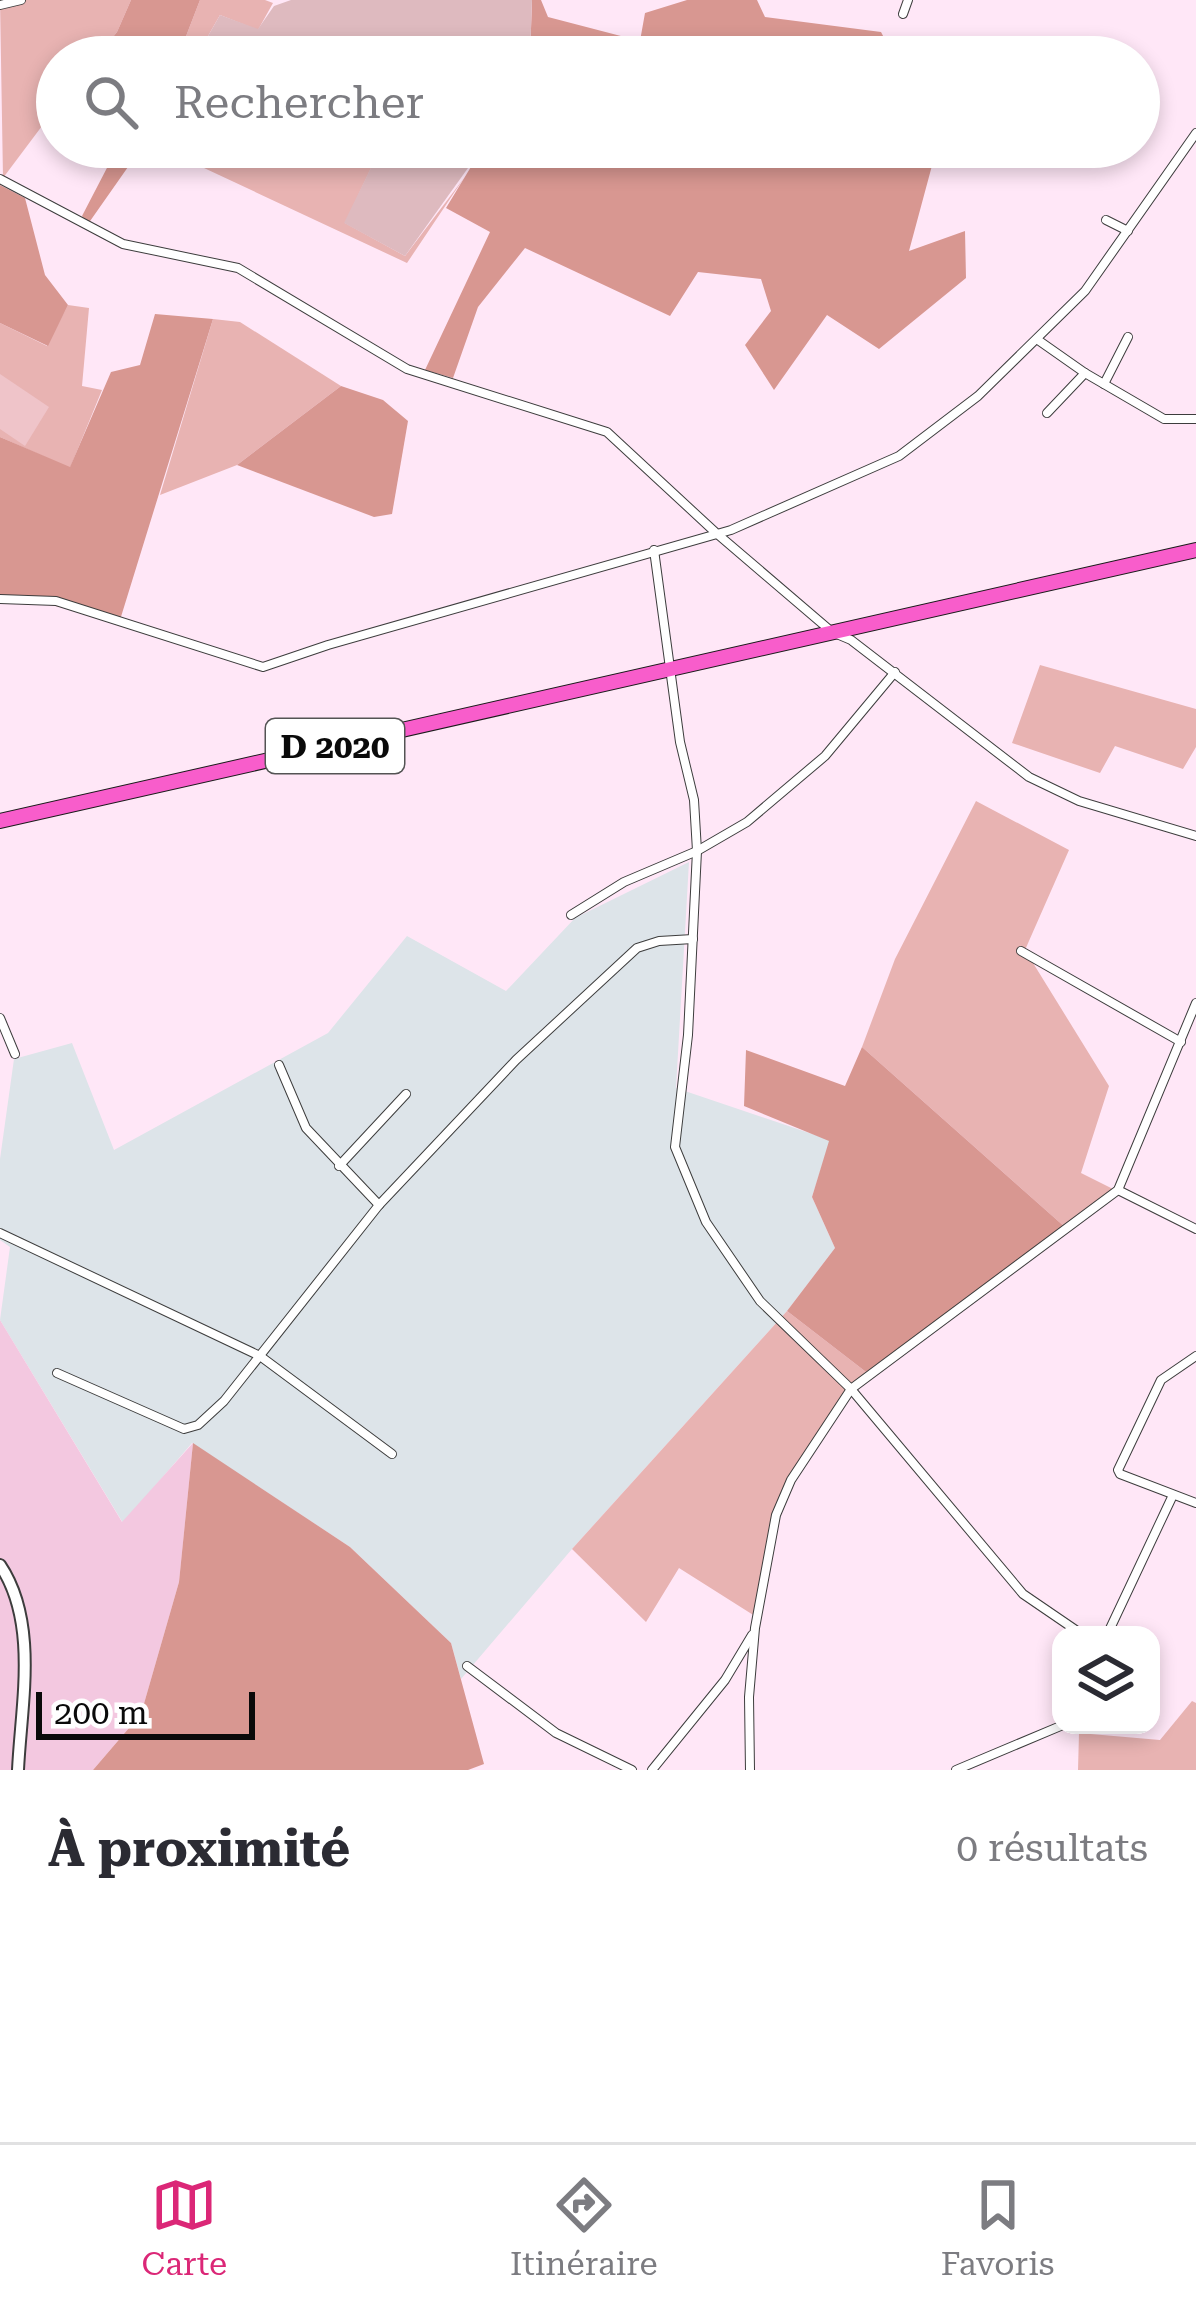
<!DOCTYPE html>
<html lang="fr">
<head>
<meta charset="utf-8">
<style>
  body { margin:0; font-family:"Roboto Serif",serif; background:#f7f7f7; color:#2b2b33 }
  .controls { position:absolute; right:36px; bottom:36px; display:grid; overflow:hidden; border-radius:24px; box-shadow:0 6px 18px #0003 }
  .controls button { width:108px; height:108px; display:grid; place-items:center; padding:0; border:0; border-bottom:3px solid #e1e1e2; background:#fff; color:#2b2b33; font:60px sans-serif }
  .scale { position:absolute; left:36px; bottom:30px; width:219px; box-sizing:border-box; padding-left:12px; border:6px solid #0a0a0a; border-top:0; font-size:33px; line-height:42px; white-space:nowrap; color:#0a0a0a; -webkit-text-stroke:9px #fff; paint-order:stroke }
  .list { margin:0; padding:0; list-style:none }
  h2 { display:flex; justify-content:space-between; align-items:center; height:156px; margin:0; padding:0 48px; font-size:51px }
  h2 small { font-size:39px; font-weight:400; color:#7c7c81 }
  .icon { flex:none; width:66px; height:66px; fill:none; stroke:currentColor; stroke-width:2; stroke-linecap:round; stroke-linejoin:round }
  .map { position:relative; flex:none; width:1196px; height:1770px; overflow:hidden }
  .search { position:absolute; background:#fff; box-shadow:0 6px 18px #0003; left:36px; right:36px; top:36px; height:132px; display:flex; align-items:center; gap:30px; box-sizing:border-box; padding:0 42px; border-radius:66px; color:#7c7c81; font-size:45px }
  .sheet { height:372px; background:#fff }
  nav { display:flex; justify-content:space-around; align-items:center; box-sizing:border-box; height:168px; border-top:3px solid #e1e1e2; background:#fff; font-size:33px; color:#7c7c81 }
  nav a { display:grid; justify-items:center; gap:6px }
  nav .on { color:#db2777 }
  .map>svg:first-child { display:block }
  .industrial { fill:#dde4e9 }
  .farmland { fill:#f3c8e0 }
  .green { fill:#e8b3b2 }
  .forest { fill:#d89791 }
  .cemetery { fill:#debabf }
  .pitch { fill:#efc4c9 }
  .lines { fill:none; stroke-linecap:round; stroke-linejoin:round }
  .minor-casing { stroke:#3d3d3d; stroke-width:10 }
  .tertiary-casing { stroke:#3d3d3d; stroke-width:14 }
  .primary-casing { stroke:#1b1b1b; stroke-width:16 }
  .minor { stroke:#fff; stroke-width:8 }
  .tertiary { stroke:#fff; stroke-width:10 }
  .primary { stroke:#f85dcb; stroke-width:14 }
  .labels { text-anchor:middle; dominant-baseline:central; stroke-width:12; stroke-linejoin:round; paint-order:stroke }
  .shield { fill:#fff; stroke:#545454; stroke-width:3 }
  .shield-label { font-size:33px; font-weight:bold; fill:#0a0a0a }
</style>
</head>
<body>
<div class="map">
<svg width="1196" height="1770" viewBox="0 0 1196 1770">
  <rect width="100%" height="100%" fill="#ffe7f7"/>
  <polygon class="industrial" points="689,862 676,1088 830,1140 812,1197 835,1248 787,1311 572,1549 461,1679 451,1643 350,1547 192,1443 123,1523 0,1320 10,1247 0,1240 0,1159 14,1059 72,1043 114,1150 328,1033 407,936 506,991 575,918"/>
  <polygon class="farmland" points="0,1320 122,1522 193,1443 179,1582 141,1714 93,1770 0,1770"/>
  <g class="green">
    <polygon points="0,0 131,0 117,32 97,57 57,57 57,106 3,178"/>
    <polygon points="200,0 265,0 273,3 258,30 220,15 196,57 178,57"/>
    <polygon points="159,147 381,147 345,223 405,256 464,178 407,263"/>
    <polygon points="68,305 89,308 82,386 102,390 70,468 0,437 0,323 47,346"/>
    <polygon points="213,319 240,322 341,386 237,465 160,495"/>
    <polygon points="1040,665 1196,709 1196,747 1183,769 1115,746 1100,773 1012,743"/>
    <polygon points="976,801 1069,850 1025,950 1109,1086 1081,1173 1117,1191 1066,1228 862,1047 895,959"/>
    <polygon points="787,1311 866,1372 829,1417 777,1514 758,1618 679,1568 646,1622 572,1549"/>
    <polygon points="1192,1701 1196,1703 1196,1770 1078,1770 1079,1733 1160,1740"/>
  </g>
  <g class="forest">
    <polygon points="131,0 200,0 178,57 97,57 117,32"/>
    <polygon points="532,0 541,0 548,17 640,41 645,13 687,0 757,0 765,17 881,32 894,57 530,57"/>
    <polygon points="94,147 142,147 88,224 82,216 109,164"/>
    <polygon points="483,147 937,147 909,251 965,231 966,278 879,349 827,315 774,390 745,345 771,311 761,279 698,272 670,316 525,248 478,307 453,378 425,370 490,232 446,208"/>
    <polygon points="0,185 25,198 45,275 68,305 48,346 0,323"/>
    <polygon points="155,314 213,319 120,620 51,605 0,602 0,437 70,467 111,372 140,365"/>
    <polygon points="341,386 383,400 408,421 392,514 374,517 237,465"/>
    <polygon points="862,1047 1066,1228 866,1372 787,1311 835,1248 812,1197 829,1141 744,1106 746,1050 845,1086"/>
    <polygon points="193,1443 350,1547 451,1643 484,1764 468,1770 93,1770 141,1714 179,1582"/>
  </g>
  <g class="cemetery">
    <polygon points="291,0 532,0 530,57 196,57 220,15 258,29 274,6"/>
    <polygon points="381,147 483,147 405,256 344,223"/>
  </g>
  <polygon class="pitch" points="0,374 49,407 25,446 0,429"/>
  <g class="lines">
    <defs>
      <g id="minor">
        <polyline points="0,5 21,0"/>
        <polyline points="903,14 908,0"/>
        <polyline points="0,179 123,244 238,268 407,369 607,432 715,532 832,632 851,640 1029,777 1079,801 1196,836"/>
        <polyline points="1106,220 1128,231"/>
        <polyline points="1038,340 1085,373 1164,419 1196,419"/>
        <polyline points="1104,384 1128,337"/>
        <polyline points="1047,413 1085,373"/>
        <polyline points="654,550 680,742 694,800 697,851 688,1035 675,1147 706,1222 760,1301 851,1389 1023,1594 1083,1635"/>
        <polyline points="0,599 56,601 263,667 328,645 731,530 899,456 978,396 1085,291 1196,133"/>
        <polyline points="571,915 624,882 697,851 747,822 825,756 895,672"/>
        <polyline points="1021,951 1181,1042"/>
        <polyline points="0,1018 15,1054"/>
        <polyline points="279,1065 306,1128 379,1205"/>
        <polyline points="339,1166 406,1094"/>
        <polyline points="1118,1190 1196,1229"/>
        <polyline points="0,1233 260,1356 392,1454"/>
        <polyline points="1196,1356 1161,1380 1118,1470 1120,1474 1196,1503"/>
        <polyline points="57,1373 184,1429 198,1425 224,1401 379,1205 516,1060 637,948 659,941 693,939"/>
        <polyline points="1107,1635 1173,1495"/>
        <polyline points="467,1666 556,1733 632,1770"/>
        <polyline points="652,1770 725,1680 752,1635"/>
        <polyline points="750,1770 749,1697 755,1628 776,1515 791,1480 851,1389 1118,1190 1196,1003"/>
        <polyline points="956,1770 1063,1725"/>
      </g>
      <path id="tertiary" d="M0 1565C39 1623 21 1705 18 1770"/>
      <polyline id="primary" points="0,821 1196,550"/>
    </defs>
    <use href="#minor" class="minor-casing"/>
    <use href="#tertiary" class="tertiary-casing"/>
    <use href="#primary" class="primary-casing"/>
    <use href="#minor" class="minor"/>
    <use href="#tertiary" class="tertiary"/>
    <use href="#primary" class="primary"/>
  </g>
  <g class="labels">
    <rect class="shield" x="266" y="719" width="138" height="54" rx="9"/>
    <g class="shield-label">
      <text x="335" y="746">D 2020</text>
    </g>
  </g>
</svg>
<div class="controls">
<button><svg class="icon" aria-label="layers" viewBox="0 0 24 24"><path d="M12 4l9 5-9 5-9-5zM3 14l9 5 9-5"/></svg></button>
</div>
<div class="scale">200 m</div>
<div class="search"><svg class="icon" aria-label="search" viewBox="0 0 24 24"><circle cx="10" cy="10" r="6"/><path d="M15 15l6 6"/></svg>Rechercher</div>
</div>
<section class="sheet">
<h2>À proximité<small>0 résultats</small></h2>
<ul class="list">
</ul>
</section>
<nav>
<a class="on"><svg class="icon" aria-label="map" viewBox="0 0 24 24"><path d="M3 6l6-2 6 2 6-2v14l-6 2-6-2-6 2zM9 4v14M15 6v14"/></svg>Carte</a>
<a><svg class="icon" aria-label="directions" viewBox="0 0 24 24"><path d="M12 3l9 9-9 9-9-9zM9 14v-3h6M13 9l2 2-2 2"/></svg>Itinéraire</a>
<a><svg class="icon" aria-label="saved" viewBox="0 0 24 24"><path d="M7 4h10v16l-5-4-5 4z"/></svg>Favoris</a>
</nav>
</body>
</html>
